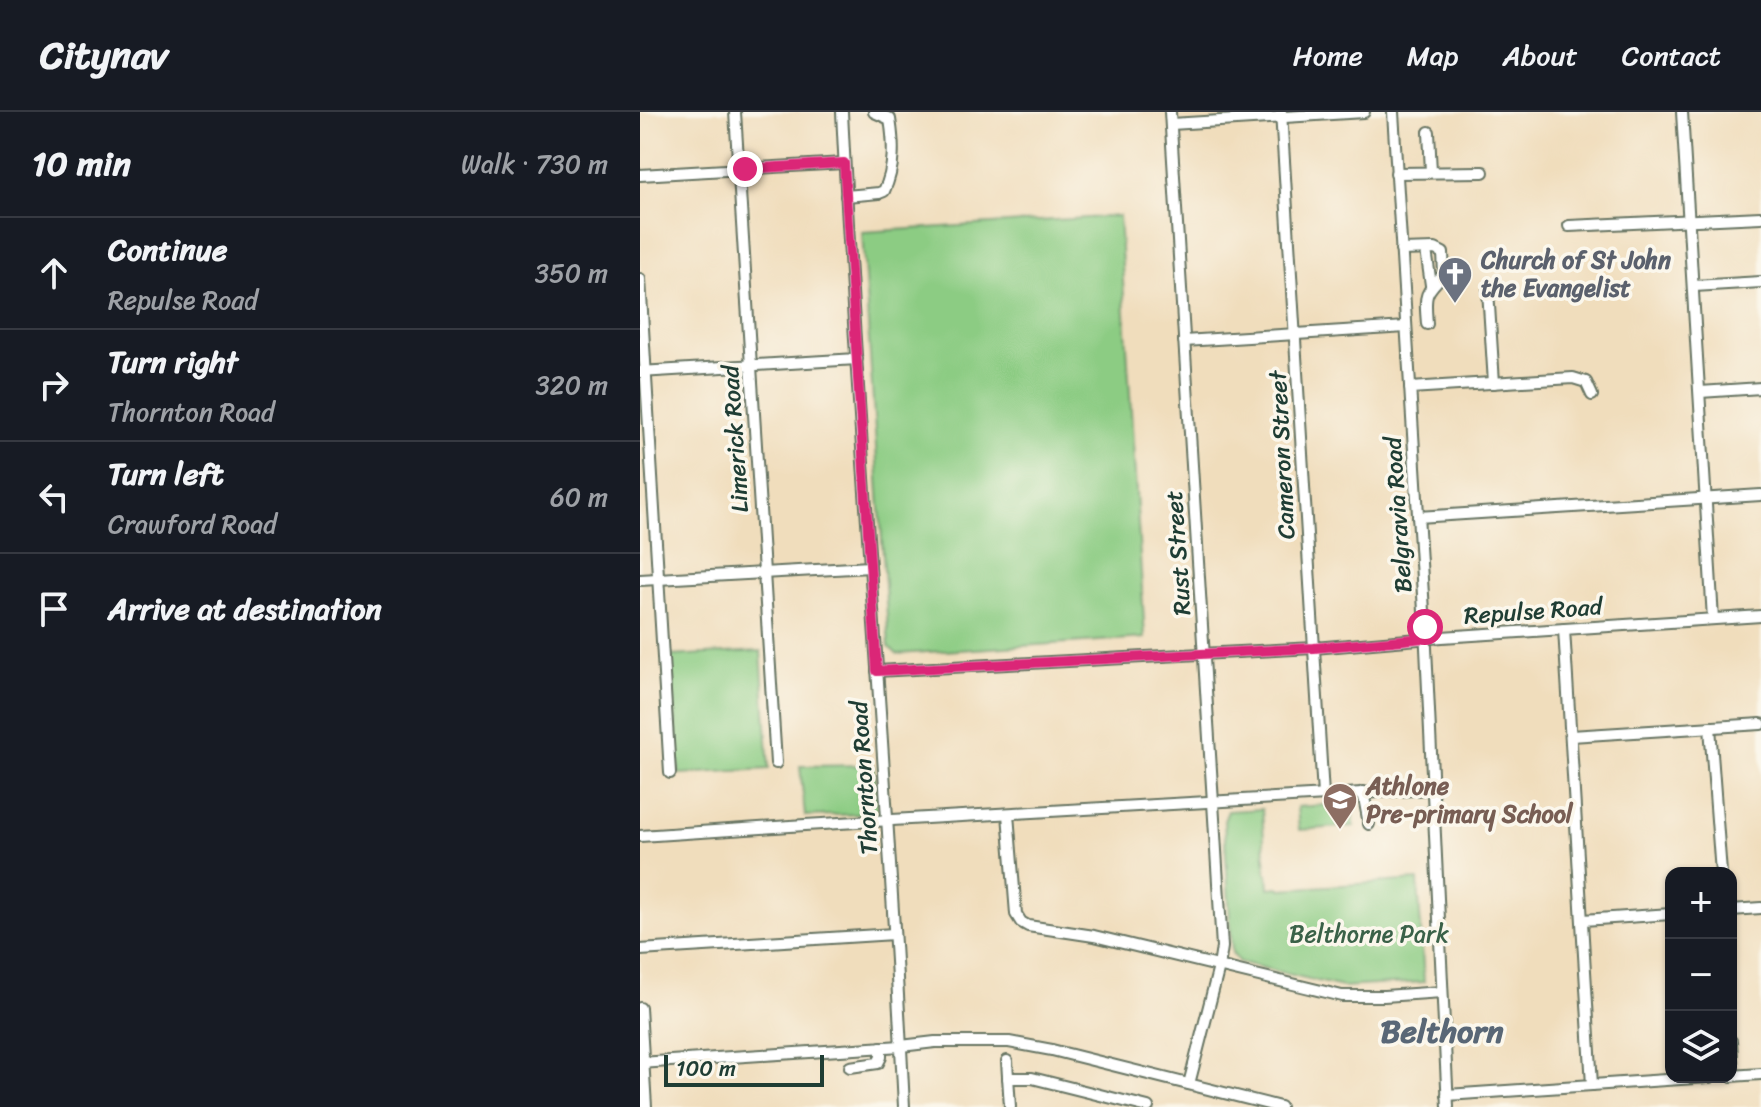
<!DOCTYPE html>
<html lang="en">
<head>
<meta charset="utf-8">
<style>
  body { margin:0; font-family:Sriracha,sans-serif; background:#20242c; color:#f1f3f6 }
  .controls { position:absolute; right:24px; bottom:24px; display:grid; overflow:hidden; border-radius:16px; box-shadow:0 2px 6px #0004 }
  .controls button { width:72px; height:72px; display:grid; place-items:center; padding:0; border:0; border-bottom:2px solid #363941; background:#171b24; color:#f1f3f6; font:40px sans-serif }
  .scale { position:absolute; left:24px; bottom:20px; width:160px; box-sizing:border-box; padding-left:8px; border:4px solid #1f3d34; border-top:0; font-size:22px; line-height:28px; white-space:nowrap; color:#1f3d34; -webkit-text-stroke:6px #fbf7ec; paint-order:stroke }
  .stop { position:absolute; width:24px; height:24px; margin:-18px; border:6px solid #db2777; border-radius:50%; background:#fff }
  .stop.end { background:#db2777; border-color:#fff; box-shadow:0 2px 8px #0008 }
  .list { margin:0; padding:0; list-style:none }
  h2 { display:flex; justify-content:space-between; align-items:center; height:104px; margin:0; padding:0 32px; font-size:34px }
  h2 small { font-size:26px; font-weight:400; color:#9ea1a6 }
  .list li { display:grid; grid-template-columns:52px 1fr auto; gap:24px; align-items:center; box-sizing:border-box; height:112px; padding:0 32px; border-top:2px solid #363941 }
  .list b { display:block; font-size:30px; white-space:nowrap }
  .list p { margin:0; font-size:26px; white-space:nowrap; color:#9ea1a6 }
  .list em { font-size:26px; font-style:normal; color:#9ea1a6 }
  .icon { flex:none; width:44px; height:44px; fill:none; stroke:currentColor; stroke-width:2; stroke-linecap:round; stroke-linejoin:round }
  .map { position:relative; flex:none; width:1121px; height:995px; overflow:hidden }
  header { display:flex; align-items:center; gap:48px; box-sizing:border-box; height:112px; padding:0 40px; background:#171b24; border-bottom:2px solid #363941 }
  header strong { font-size:38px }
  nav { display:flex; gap:44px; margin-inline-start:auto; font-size:28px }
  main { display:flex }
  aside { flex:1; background:#171b24 }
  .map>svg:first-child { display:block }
  .green { fill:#8ccc83; stroke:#56845c; stroke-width:2 }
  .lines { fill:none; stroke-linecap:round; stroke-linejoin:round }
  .minor-casing { stroke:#687564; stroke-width:14 }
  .minor { stroke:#fff; stroke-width:10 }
  .route { stroke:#db2777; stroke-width:10 }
  .labels { text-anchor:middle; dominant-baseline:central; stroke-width:7; stroke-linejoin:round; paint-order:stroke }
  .worship-label { font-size:24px; font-weight:bold; fill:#5b616d; stroke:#fbf7ec; text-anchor:start }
  .street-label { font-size:24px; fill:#1f3d34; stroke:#fbf7ec }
  .education-label { font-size:24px; font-weight:bold; fill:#785e54; stroke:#fbf7ec; text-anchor:start }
  .park-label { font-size:24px; fill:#3a6148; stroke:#fbf7ec }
  .district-label { font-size:32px; font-weight:bold; fill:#596776; stroke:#fbf7ec }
</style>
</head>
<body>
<header>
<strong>Citynav</strong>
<nav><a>Home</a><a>Map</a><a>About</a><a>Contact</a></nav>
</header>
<main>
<aside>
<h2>10 min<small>Walk · 730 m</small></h2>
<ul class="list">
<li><svg class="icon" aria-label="ahead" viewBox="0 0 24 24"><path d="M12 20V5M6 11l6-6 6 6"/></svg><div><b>Continue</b><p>Repulse Road</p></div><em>350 m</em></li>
<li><svg class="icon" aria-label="right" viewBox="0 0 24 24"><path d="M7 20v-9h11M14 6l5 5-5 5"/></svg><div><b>Turn right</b><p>Thornton Road</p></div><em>320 m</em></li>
<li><svg class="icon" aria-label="left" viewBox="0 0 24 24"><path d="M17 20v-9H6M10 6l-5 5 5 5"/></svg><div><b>Turn left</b><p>Crawford Road</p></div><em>60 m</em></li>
<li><svg class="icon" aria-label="arrive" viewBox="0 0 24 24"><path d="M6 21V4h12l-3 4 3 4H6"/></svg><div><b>Arrive at destination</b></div></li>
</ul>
</aside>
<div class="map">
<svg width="1121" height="995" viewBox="0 0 1121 995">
  <rect width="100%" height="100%" fill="#fbf7ec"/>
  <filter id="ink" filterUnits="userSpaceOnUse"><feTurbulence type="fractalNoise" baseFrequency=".0125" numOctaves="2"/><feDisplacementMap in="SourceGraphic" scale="16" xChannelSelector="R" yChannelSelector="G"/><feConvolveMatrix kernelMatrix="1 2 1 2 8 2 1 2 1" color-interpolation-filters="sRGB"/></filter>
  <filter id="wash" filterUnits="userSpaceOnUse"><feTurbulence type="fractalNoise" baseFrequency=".006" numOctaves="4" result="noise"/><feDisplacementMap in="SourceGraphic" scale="32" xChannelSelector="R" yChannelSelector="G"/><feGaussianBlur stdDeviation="1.8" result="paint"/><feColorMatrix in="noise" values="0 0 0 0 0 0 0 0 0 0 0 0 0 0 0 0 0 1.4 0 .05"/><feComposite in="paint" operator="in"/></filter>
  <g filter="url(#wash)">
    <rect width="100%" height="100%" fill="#f0ddbc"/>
    <g class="green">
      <polygon points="479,104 505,526 257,542 249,535 222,120"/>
      <polygon points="121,539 129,657 39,662 31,544"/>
      <polygon points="234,653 237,697 228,702 165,704 160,654"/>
      <polygon points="712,691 714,714 659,718 657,695"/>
      <polygon points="622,697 626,761 628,762 629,776 638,775 642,777 778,768 784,870 702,875 599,850 592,841 584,709 588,699"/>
    </g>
  </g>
  <g filter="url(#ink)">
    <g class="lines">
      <defs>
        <g id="minor">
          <polyline points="95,0 136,651"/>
          <path d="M202 0C218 332 248 663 264 995"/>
          <polyline points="530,0 582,835 579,855 549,972"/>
          <polyline points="641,0 683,683"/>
          <polyline points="753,0 785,515 808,995"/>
          <polyline points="1042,0 1073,507"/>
          <polyline points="531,12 724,0"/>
          <polyline points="789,20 791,60"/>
          <polyline points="756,61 843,60"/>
          <polyline points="0,63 204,51"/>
          <path d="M206 84 239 81 244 79C255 56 254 32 250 7L234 0"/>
          <polyline points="929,114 1121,105"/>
          <path d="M761 138 795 137 803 141 804 162C783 182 785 184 787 212"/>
          <polyline points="786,138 791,173"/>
          <polyline points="0,167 30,661"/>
          <polyline points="1054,174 1121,170"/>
          <polyline points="848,178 854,271"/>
          <polyline points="544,229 766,215"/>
          <polyline points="0,260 217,247"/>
          <polyline points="770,276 933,266 946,270 952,283"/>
          <polyline points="1060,280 1121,276"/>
          <polyline points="778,405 1121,383"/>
          <polyline points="0,468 230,455"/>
          <polyline points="924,517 952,973"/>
          <polyline points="237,559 674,536 802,525 1121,504"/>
          <polyline points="1070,615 1081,761"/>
          <polyline points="931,624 1121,612"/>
          <polyline points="723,680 729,712"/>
          <polyline points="368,702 376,802 381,810 388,814 454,824 702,884 744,884 802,880"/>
          <polyline points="0,724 165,713 792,677"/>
          <polyline points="1091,798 1121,796"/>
          <polyline points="943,808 1031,802"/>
          <polyline points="0,838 254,822"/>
          <polyline points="0,896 6,995"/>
          <polyline points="1091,929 1093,963"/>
          <polyline points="367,949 370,995"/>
          <polyline points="0,951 261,934 295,930 369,930 412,938 640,995"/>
          <polyline points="210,955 238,951 241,945 241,935"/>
          <polyline points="1091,964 1121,962"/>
          <polyline points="368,966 392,966 508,995"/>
          <polyline points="807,983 1070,965"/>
        </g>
      </defs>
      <use href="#minor" class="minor-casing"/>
      <use href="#minor" class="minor"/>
    </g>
  </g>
  <g class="lines" filter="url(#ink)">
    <polyline class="route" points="105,57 204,51 237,559 674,536 785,526 785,515"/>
  </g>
  <defs>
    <symbol id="church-pin" viewBox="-11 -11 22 30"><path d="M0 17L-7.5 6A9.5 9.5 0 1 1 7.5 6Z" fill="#6b7280" stroke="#fbf7ec"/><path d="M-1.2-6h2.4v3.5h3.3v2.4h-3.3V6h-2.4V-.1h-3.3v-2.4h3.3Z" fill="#fff"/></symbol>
    <symbol id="school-pin" viewBox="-11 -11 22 30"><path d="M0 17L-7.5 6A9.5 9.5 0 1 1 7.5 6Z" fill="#8d6e63" stroke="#fbf7ec"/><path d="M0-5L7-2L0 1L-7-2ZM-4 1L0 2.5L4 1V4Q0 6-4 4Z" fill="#fff"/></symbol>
  </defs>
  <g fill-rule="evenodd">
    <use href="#church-pin" x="795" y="142" width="40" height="54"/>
    <use href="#school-pin" x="680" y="668" width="40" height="54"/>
  </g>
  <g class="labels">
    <g class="worship-label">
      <text x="841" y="148">Church of St John<tspan x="841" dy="28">the Evangelist</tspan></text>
    </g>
    <g class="street-label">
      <text transform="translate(95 327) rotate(-94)">Limerick Road</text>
      <text transform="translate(642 343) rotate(-93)">Cameron Street</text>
      <text transform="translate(758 403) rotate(-94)">Belgravia Road</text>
      <text transform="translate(538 441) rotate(-94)">Rust Street</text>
      <text transform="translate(893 499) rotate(-4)">Repulse Road</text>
      <text transform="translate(224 666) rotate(-94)">Thornton Road</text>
    </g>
    <g class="education-label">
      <text x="726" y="674">Athlone<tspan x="726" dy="28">Pre-primary School</tspan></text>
    </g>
    <g class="park-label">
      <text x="729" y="822">Belthorne Park</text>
    </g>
    <g class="district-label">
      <text x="802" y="919">Belthorn</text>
    </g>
  </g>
</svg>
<div class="controls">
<button>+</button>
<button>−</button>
<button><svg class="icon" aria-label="layers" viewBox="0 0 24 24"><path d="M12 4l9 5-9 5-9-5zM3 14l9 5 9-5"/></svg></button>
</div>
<div class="scale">100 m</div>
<div class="stop" style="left:785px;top:515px"></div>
<div class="stop end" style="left:105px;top:57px"></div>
</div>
</main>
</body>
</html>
